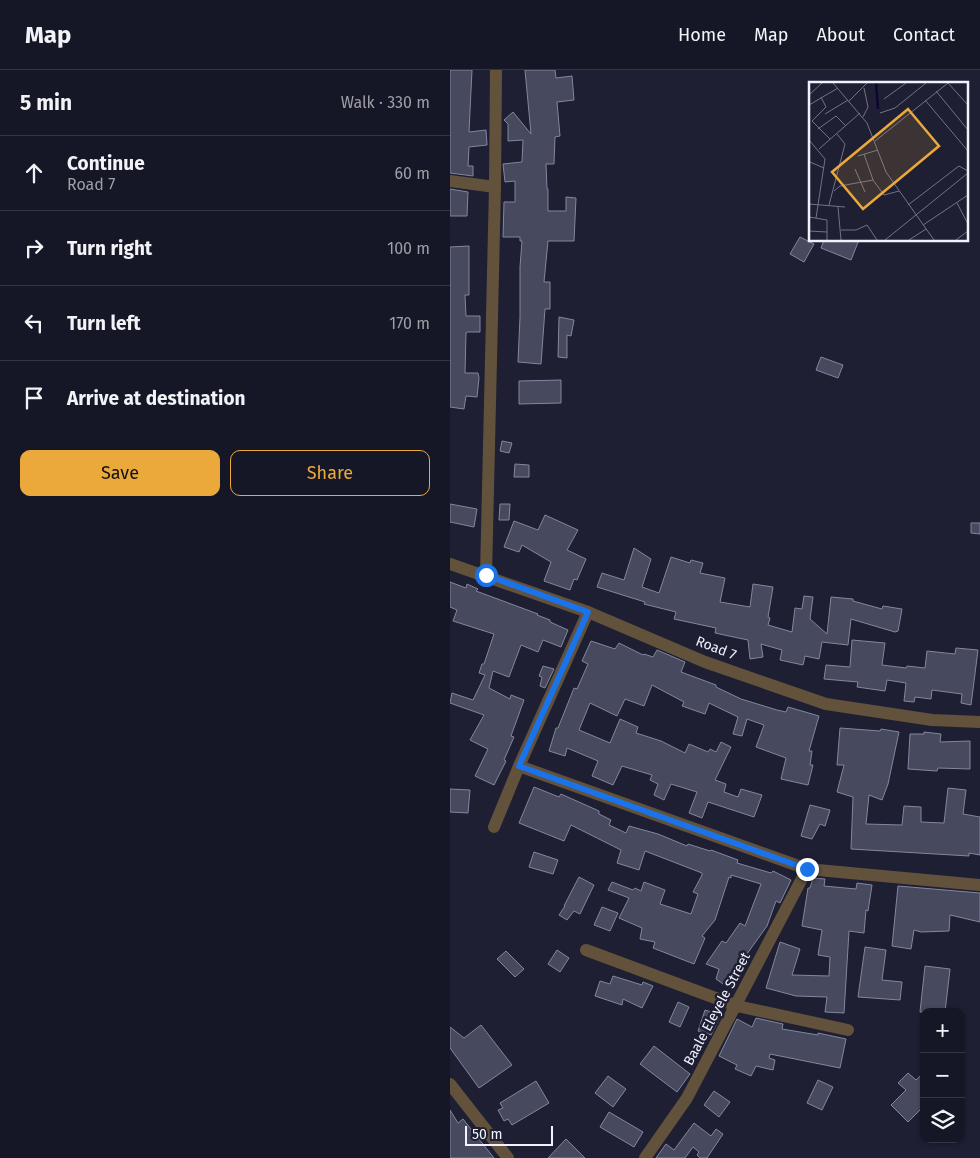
<!DOCTYPE html>
<html lang="en">
<head>
<meta charset="utf-8">
<style>
  body { margin:0; font-family:"Fira Sans",sans-serif; background:#1f202e; color:#f1f3f6 }
  .controls { position:absolute; right:15px; bottom:15px; display:grid; overflow:hidden; border-radius:10px; box-shadow:0 1px 4px #0004 }
  .controls button { width:45px; height:45px; display:grid; place-items:center; padding:0; border:0; border-bottom:1px solid #353643; background:#161726; color:#f1f3f6; font:25px sans-serif }
  .scale { position:absolute; left:15px; bottom:12px; width:88px; box-sizing:border-box; padding-left:5px; border:2px solid #f1f2fe; border-top:0; font-size:14px; line-height:18px; white-space:nowrap; color:#f1f2fe; -webkit-text-stroke:4px #1e1f33; paint-order:stroke }
  .stop { position:absolute; width:15px; height:15px; margin:-11px; border:4px solid #1a73e8; border-radius:50%; background:#fff }
  .stop.end { background:#1a73e8; border-color:#fff; box-shadow:0 1px 5px #0008 }
  .list { margin:0; padding:0; list-style:none }
  h2 { display:flex; justify-content:space-between; align-items:center; height:65px; margin:0; padding:0 20px; font-size:21px }
  h2 small { font-size:16px; font-weight:400; color:#9e9fa7 }
  .list li { display:grid; grid-template-columns:32px 1fr auto; gap:15px; align-items:center; box-sizing:border-box; height:75px; padding:0 20px; border-top:1px solid #353643 }
  .list b { display:block; font-size:19px; white-space:nowrap }
  .list p { margin:0; font-size:16px; white-space:nowrap; color:#9e9fa7 }
  .list em { font-size:16px; font-style:normal; color:#9e9fa7 }
  .actions { display:flex; gap:10px; padding:15px 20px }
  .actions a { flex:1; padding:11px 0; border:1px solid #eca93b; border-radius:10px; text-align:center; font-size:18px; color:#eca93b }
  .actions .main { background:#eca93b; color:#111 }
  .icon { flex:none; width:28px; height:28px; fill:none; stroke:currentColor; stroke-width:2; stroke-linecap:round; stroke-linejoin:round }
  .map { position:relative; flex:none; width:530px; height:1088px; overflow:hidden }
  header { display:flex; align-items:center; gap:30px; box-sizing:border-box; height:70px; padding:0 25px; background:#161726; border-bottom:1px solid #353643 }
  header strong { font-size:24px }
  nav { display:flex; gap:28px; margin-inline-start:auto; font-size:18px }
  main { display:flex }
  aside { flex:1; background:#161726 }
  .map>svg:first-child { display:block }
  .building { fill:#47495f; stroke:#83869f }
  .lines { fill:none; stroke-linecap:round; stroke-linejoin:round }
  .street { stroke:#63523b; stroke-width:12 }
  .route { stroke:#1a73e8; stroke-width:6 }
  .labels { text-anchor:middle; dominant-baseline:central; stroke-width:5; stroke-linejoin:round; paint-order:stroke }
  .street-label { font-size:14px; fill:#f1f2fe; stroke:#1e1f33 }
  .inset-river { fill:none; stroke:#0e0537; stroke-width:2.5 }
  .inset-road { fill:none; stroke:#727384; stroke-width:1 }
  .view { fill:#eca93b; fill-opacity:0.15; stroke:#eca93b; stroke-width:2.5 }
  .inset-edge { fill:none; stroke:#f1f2fe; stroke-width:2.5 }
</style>
</head>
<body>
<header>
<strong>Map</strong>
<nav><a>Home</a><a>Map</a><a>About</a><a>Contact</a></nav>
</header>
<main>
<aside>
<h2>5 min<small>Walk · 330 m</small></h2>
<ul class="list">
<li><svg class="icon" aria-label="ahead" viewBox="0 0 24 24"><path d="M12 20V5M6 11l6-6 6 6"/></svg><div><b>Continue</b><p>Road 7</p></div><em>60 m</em></li>
<li><svg class="icon" aria-label="right" viewBox="0 0 24 24"><path d="M7 20v-9h11M14 6l5 5-5 5"/></svg><div><b>Turn right</b></div><em>100 m</em></li>
<li><svg class="icon" aria-label="left" viewBox="0 0 24 24"><path d="M17 20v-9H6M10 6l-5 5 5 5"/></svg><div><b>Turn left</b></div><em>170 m</em></li>
<li><svg class="icon" aria-label="arrive" viewBox="0 0 24 24"><path d="M6 21V4h12l-3 4 3 4H6"/></svg><div><b>Arrive at destination</b></div></li>
</ul>
<div class="actions"><a class="main">Save</a><a>Share</a></div>
</aside>
<div class="map">
<svg width="530" height="1088" viewBox="0 0 530 1088">
  <rect width="100%" height="100%" fill="#1e1f33"/>
  <g class="building">
    <polygon points="0,0 22,0 19,62 36,60 37,75 19,77 18,96 23,96 23,106 0,103"/>
    <polygon points="75,0 105,0 106,8 122,6 124,30 107,32 110,66 105,67 104,94 96,94 97,119 98,119 98,141 116,141 116,127 126,128 124,171 98,171 94,212 100,212 100,239 95,239 91,294 68,292 70,247 70,197 72,171 70,171 70,167 53,167 54,132 65,132 65,111 55,112 53,94 72,92 73,70 58,71 58,54 54,50 63,42 81,64"/>
    <polygon points="0,119 18,122 17,146 0,146"/>
    <polygon points="350,167 364,174 354,192 340,184"/>
    <polygon points="374,170 409,170 401,190 371,178"/>
    <polygon points="19,176 19,225 15,225 16,246 30,246 30,262 17,262 16,263 15,303 28,303 29,308 27,327 16,326 14,339 0,337 0,177"/>
    <polygon points="109,247 124,250 121,266 117,265 117,288 108,287"/>
    <polygon points="371,287 393,295 388,308 366,300"/>
    <polygon points="111,310 111,333 69,334 69,311"/>
    <polygon points="52,371 62,373 59,383 50,381"/>
    <polygon points="65,394 79,395 79,407 64,407"/>
    <polygon points="0,434 27,439 24,457 0,452"/>
    <polygon points="50,434 60,434 59,450 49,450"/>
    <polygon points="95,445 128,460 117,480 136,489 127,510 124,509 120,520 94,511 101,492 72,475 69,482 54,477 64,451 88,460"/>
    <polygon points="521,453 530,453 530,464 521,463"/>
    <polygon points="184,478 201,489 192,517 209,523 221,487 240,493 241,490 253,493 250,503 275,508 270,532 300,537 303,514 323,517 318,547 320,548 318,555 342,562 345,538 352,539 354,526 363,527 360,549 377,564 381,527 403,529 403,531 432,539 433,536 452,539 448,561 445,562 401,549 398,575 372,572 369,589 355,586 353,595 330,590 332,580 311,574 313,587 300,589 298,570 265,563 266,558 224,549 226,542 194,534 195,532 147,517 152,503 174,510"/>
    <polygon points="0,512 16,518 17,514 28,519 26,521 88,544 87,545 100,550 100,552 118,560 111,577 93,570 88,582 71,575 59,607 43,601 39,618 60,629 61,625 74,630 61,666 64,667 54,690 56,691 44,715 25,706 38,679 20,670 34,645 0,633 2,623 23,630 35,605 29,603 32,594 34,594 44,564 3,551 7,540 0,537"/>
    <polygon points="402,570 435,573 432,595 456,598 457,596 475,598 477,581 505,584 506,578 528,580 521,635 511,633 512,624 482,620 481,629 465,627 464,632 454,631 456,613 437,610 435,621 407,617 408,612 374,609 376,595 400,597"/>
    <polygon points="141,571 165,579 169,573 193,585 194,584 203,587 207,580 235,592 231,602 266,615 266,617 291,629 327,640 336,642 338,637 369,646 359,681 362,681 360,695 363,695 358,715 331,709 336,688 306,677 314,655 297,649 292,666 283,664 288,647 259,633 255,644 232,636 234,632 202,615 194,636 175,629 167,646 140,633 129,660 160,673 170,649 188,657 186,663 211,671 235,683 239,674 258,682 260,679 266,682 271,672 281,677 265,710 276,714 274,722 288,727 291,719 312,725 304,747 258,732 252,748 239,743 247,722 221,714 214,730 204,725 208,714 200,710 202,705 172,696 163,715 142,706 148,691 117,678 115,686 99,681 106,658 108,658 124,618 127,619 138,594 132,591"/>
    <polygon points="93,596 104,599 95,618 90,616 92,607 89,606"/>
    <polygon points="390,658 430,661 431,659 449,662 438,714 432,730 419,725 416,754 452,755 454,736 471,737 471,752 494,753 498,718 516,720 513,744 530,747 530,785 519,783 519,786 401,779 403,727 387,722 394,695 387,695"/>
    <polygon points="474,662 491,664 490,672 520,671 520,699 488,698 487,701 458,699 460,664 474,664"/>
    <polygon points="84,717 109,727 111,724 149,741 149,744 161,750 159,755 176,763 179,756 208,764 237,776 238,774 260,781 261,780 288,790 287,793 321,803 323,801 341,810 330,833 326,831 317,856 284,902 283,901 273,914 266,909 269,899 256,894 272,871 276,873 290,853 295,856 311,814 281,805 281,808 279,807 265,850 252,866 255,868 244,894 203,878 205,872 190,869 192,858 169,848 179,828 158,820 162,812 183,820 185,818 191,821 194,812 215,820 210,834 241,844 248,824 243,822 252,805 252,803 195,781 189,800 167,793 171,780 121,755 114,771 69,753"/>
    <polygon points="0,719 20,720 18,743 0,742"/>
    <polygon points="360,735 380,740 375,756 370,754 362,769 351,766"/>
    <polygon points="84,782 108,790 103,804 79,797"/>
    <polygon points="129,807 144,815 130,844 124,841 117,850 109,845 115,836 114,836"/>
    <polygon points="363,808 375,809 374,816 406,819 407,813 422,815 418,841 416,840 414,863 399,861 394,943 375,942 377,927 346,926 316,918 330,872 350,879 342,905 379,906 380,887 368,885 372,860 352,856 358,818 360,818"/>
    <polygon points="448,816 530,823 530,852 500,845 499,861 471,862 464,860 461,879 442,876"/>
    <polygon points="152,837 168,843 160,861 144,855"/>
    <polygon points="415,877 436,880 432,910 452,912 450,930 408,927"/>
    <polygon points="107,880 119,888 110,902 98,894"/>
    <polygon points="56,881 74,899 65,907 47,889"/>
    <polygon points="475,896 500,899 495,942 470,942"/>
    <polygon points="163,906 192,915 193,912 203,916 192,938 173,929 172,935 145,926 150,911 160,914"/>
    <polygon points="228,932 239,937 230,957 219,952"/>
    <polygon points="255,940 271,945 261,965 248,961"/>
    <polygon points="306,948 333,954 332,959 368,965 368,963 396,969 390,998 320,984 319,988 325,990 323,1000 306,996 301,1006 285,999 287,995 269,986 287,949 302,957"/>
    <polygon points="31,955 62,995 29,1018 0,978 0,957 14,968"/>
    <polygon points="204,976 240,1004 227,1022 190,994"/>
    <polygon points="474,1002 474,1036 458,1052 441,1035 456,1020 448,1013 458,1003 466,1010"/>
    <polygon points="158,1006 176,1019 163,1037 145,1023"/>
    <polygon points="368,1010 383,1017 372,1040 357,1033"/>
    <polygon points="86,1011 99,1033 62,1055 58,1049 54,1051 48,1040 53,1038 50,1033"/>
    <polygon points="264,1021 280,1032 269,1047 254,1035"/>
    <polygon points="0,1040 8,1053 13,1049 44,1088 0,1088"/>
    <polygon points="159,1042 193,1062 184,1077 150,1057"/>
    <polygon points="244,1053 261,1066 266,1059 273,1064 257,1088 250,1088 247,1085 249,1082 243,1077 235,1088 206,1088 216,1074 224,1080"/>
    <polygon points="116,1069 135,1088 98,1088"/>
  </g>
  <g class="lines">
    <g class="street">
      <polyline points="0,111 45,117"/>
      <polyline points="0,494 138,542 255,592 376,634 482,650 530,652"/>
      <polyline points="36,505 45,117 46,0"/>
      <polyline points="69,696 357,799 530,815"/>
      <polyline points="44,757 69,696 138,542"/>
      <polyline points="136,880 287,936 398,960"/>
      <polyline points="0,1014 58,1088"/>
      <polyline points="195,1088 237,1028 357,799"/>
    </g>
  </g>
  <g class="lines">
    <polyline class="route" points="36,505 138,542 69,696 357,799"/>
  </g>
  <g class="labels">
    <g class="street-label">
      <text transform="translate(266 578) rotate(21)">Road 7</text>
      <text transform="translate(267 939) rotate(-62)">Baale Eleyele Street</text>
    </g>
  </g>
  <g transform="translate(359 12)">
    <rect width="159" height="159" fill="#1e1f33"/>
    <path class="inset-river" d="M67 1 69 27"/>
    <path class="inset-road" d="M24 1 58 41 77 90 125 158M127 9 159 48M0 13 13 1M12 15 17 25 3 39 21 57M75 17 97 1M116 18 159 69M40 19 58 1M0 23 29 6M71 31 86 26 117 1M16 32 39 18M54 35 59 25 55 6M9 47 27 34 37 44M0 58 16 77 7 136M66 59 139 1 159 23M10 67 51 31M55 72 64 98 75 113 90 109M49 74 69 68M1 80 15 86M46 87 56 110M25 109 31 104 64 98M148 121 159 142M0 122 36 125M20 123 36 62 28 52M99 123 150 84 159 89M29 125 32 158M0 135 18 138V158M114 143 159 113M32 148H47L58 143 68 158M0 149 18 150M76 158 159 91M100 158 117 147M147 158 159 149"/>
    <path class="view" d="M99 27 130 64 54 127 23 90Z"/>
    <rect width="159" height="159" class="inset-edge"/>
  </g>
</svg>
<div class="controls">
<button>+</button>
<button>−</button>
<button><svg class="icon" aria-label="layers" viewBox="0 0 24 24"><path d="M12 4l9 5-9 5-9-5zM3 14l9 5 9-5"/></svg></button>
</div>
<div class="scale">50 m</div>
<div class="stop" style="left:36px;top:505px"></div>
<div class="stop end" style="left:357px;top:799px"></div>
</div>
</main>
</body>
</html>
